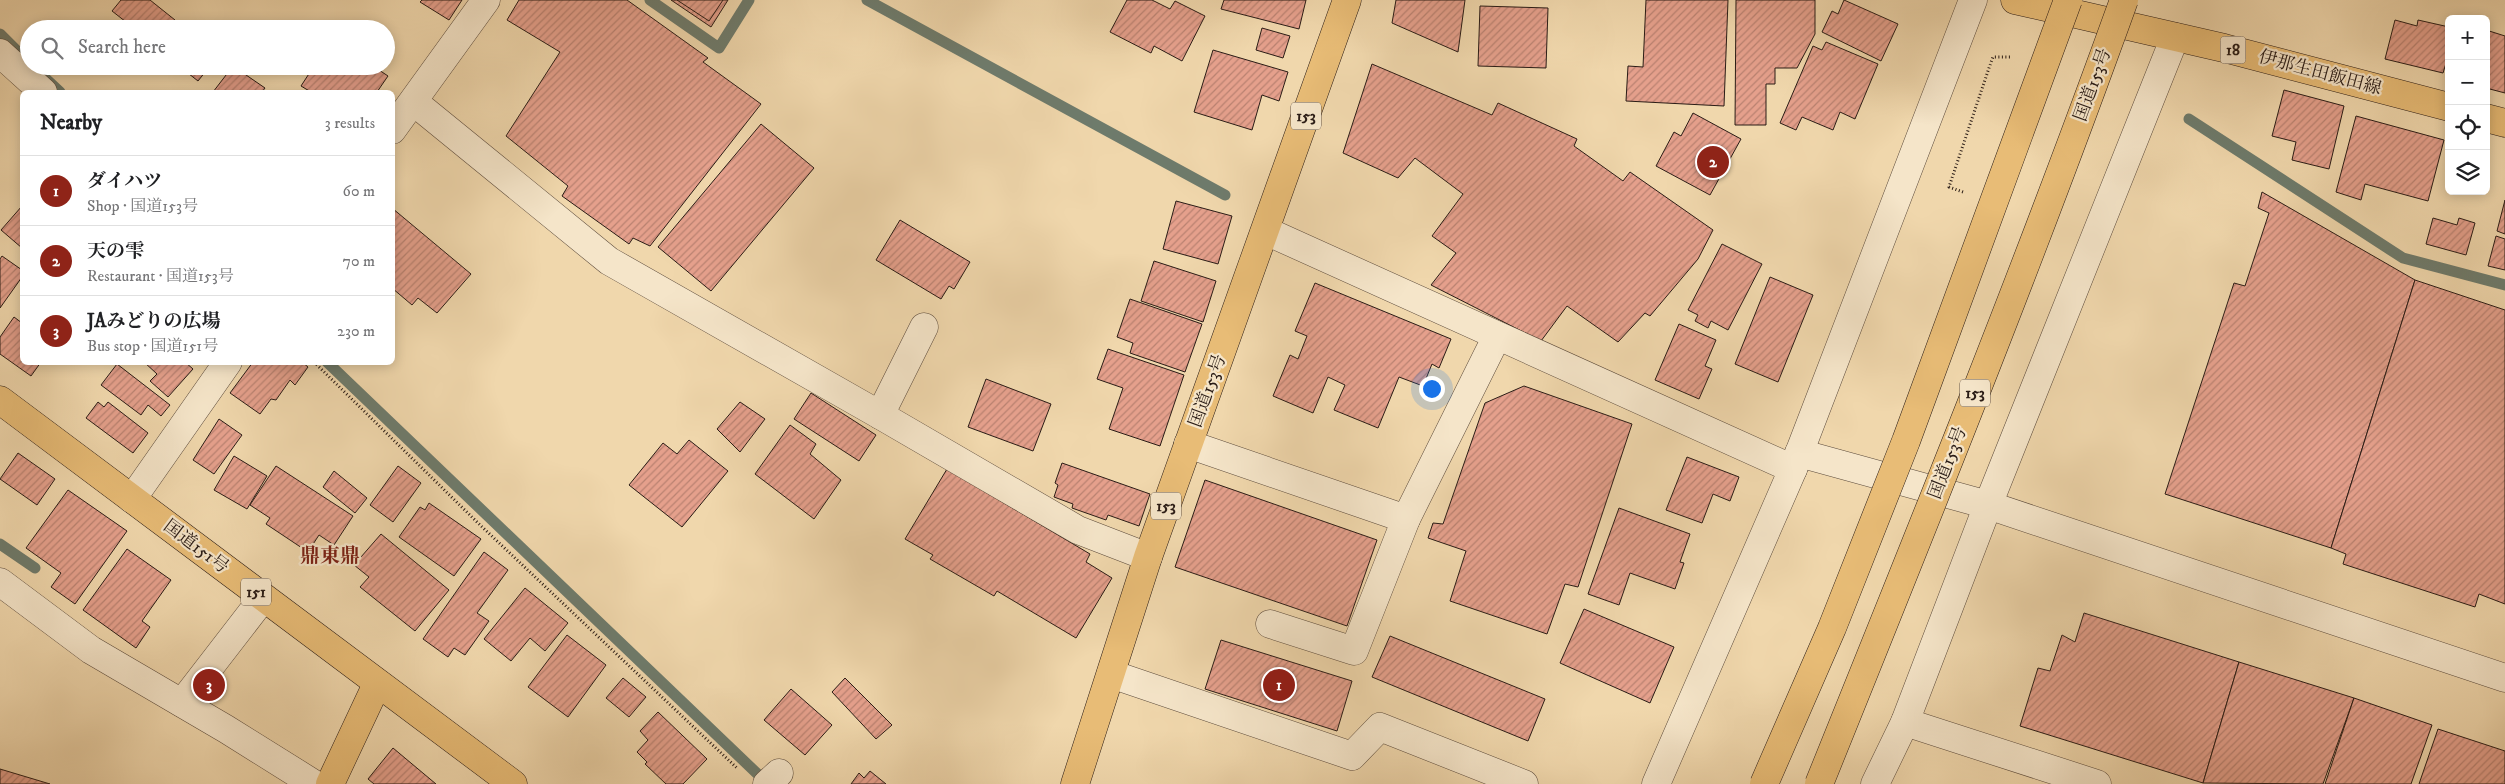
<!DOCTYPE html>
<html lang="en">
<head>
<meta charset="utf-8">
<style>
  body { margin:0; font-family:"IM FELL DW Pica","Noto Serif JP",serif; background:#f2f2f2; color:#202124 }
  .controls { position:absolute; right:15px; top:15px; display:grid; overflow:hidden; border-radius:8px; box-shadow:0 2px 12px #0003 }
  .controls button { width:45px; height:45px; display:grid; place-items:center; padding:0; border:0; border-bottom:1px solid #e0e0e0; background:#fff; color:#202124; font:25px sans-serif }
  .you { position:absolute; left:1431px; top:388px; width:18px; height:18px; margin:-12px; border:4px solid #fff; border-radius:50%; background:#1a73e8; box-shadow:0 0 0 8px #1a73e833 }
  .badge { display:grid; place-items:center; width:32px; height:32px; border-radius:50%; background:#8f2418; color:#fff; font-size:16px; font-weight:700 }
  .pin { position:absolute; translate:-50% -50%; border:2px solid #fff; box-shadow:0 1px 5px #0006 }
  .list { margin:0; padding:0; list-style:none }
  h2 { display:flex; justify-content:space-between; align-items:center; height:65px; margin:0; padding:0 20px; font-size:21px }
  h2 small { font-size:16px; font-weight:400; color:#757577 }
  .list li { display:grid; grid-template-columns:32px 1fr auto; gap:15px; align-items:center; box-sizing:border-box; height:70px; padding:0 20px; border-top:1px solid #e0e0e0 }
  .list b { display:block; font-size:19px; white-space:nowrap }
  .list p { margin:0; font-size:16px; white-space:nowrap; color:#757577 }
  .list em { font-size:16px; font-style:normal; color:#757577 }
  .icon { flex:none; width:28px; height:28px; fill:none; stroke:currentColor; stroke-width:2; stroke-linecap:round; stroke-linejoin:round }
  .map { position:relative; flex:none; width:2505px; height:784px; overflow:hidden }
  .search { position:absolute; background:#fff; box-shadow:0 2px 12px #0003; left:20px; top:20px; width:375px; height:55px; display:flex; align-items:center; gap:12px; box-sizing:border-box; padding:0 18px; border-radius:28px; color:#757577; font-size:19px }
  .panel { position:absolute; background:#fff; box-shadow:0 2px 12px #0003; left:20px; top:90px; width:375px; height:275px; border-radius:8px }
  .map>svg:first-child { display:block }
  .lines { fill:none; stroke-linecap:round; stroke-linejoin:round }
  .stream { stroke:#6e7b6c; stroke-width:11 }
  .building { fill:url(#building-hatch); stroke:#2a1c16 }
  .minor-casing { stroke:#5c4b3c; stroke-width:29 }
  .major-casing { stroke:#2a1c16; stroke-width:29 }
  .highway-casing { stroke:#2a1c16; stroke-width:29 }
  .path { stroke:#2a1c16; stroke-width:3; stroke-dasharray:1 2.5; stroke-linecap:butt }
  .minor { stroke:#f5e5c9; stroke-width:28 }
  .major { stroke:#e8bc76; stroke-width:28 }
  .highway { stroke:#e8bc76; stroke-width:28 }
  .highway-bridge-casing { stroke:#2a1c16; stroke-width:29; stroke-linecap:butt }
  .highway-bridge { stroke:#e8bc76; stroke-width:28 }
  .labels { text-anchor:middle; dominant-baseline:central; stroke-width:4.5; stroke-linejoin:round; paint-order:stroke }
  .shield { fill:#f5e5c9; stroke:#67584c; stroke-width:1 }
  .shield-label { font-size:16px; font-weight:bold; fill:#2a1c16 }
  .street-label { font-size:18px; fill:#2a1c16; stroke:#f5e5c9 }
  .quarter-label { font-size:20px; font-weight:bold; fill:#7a1f14; stroke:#f5e5c9 }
</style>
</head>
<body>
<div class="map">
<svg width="2505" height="784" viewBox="0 0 2505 784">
  <defs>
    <pattern id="building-hatch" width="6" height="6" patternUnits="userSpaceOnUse" patternTransform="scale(1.25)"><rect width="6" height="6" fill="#e5a08c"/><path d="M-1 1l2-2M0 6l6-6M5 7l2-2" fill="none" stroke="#ba8271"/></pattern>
  </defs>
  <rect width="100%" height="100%" fill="#f0d7ac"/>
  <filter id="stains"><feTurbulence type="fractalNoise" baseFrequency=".004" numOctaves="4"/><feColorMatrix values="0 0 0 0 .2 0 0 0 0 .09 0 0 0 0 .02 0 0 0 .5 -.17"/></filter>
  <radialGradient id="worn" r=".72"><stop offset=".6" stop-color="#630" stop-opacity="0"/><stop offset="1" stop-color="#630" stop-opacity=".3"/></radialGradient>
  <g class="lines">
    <g class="stream">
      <polyline points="650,0 719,48 749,0"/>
      <polyline points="867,0 1225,195"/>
      <polyline points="0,34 18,52"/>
      <polyline points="45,78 60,92"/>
      <polyline points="2189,119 2403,258 2505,285"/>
      <polyline points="327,362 768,784"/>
      <polyline points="0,544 35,568"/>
    </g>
  </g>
  <g class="building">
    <polygon points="121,0 150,0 175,20 168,29 135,29 112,11"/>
    <polygon points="422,0 462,0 449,20 420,2"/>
    <polygon points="519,0 627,0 708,58 703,62 761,104 650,246 633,238 629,244 562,196 568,186 506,136 560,52 507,20"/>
    <polygon points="671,0 728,0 711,27"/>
    <polygon points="677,0 723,0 709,21"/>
    <polygon points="1127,0 1152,0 1170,9 1175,1 1205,16 1182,61 1154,46 1151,53 1110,32"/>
    <polygon points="1224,0 1306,0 1299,29 1221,9"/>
    <polygon points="1396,0 1465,0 1458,52 1392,23"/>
    <polygon points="1646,0 1728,0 1724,106 1626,101 1628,66 1643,67"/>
    <polygon points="1736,0 1815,0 1815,34 1797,68 1775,68 1775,84 1766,84 1766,125 1735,125"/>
    <polygon points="1844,0 1898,24 1881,61 1822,32 1832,11 1838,14"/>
    <polygon points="1480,6 1548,8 1546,68 1478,66"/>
    <polygon points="2395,20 2417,26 2418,20 2449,27 2449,60 2447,60 2443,73 2385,59"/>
    <polygon points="1262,28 1290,36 1283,58 1256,50"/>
    <polygon points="2486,30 2505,36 2505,93 2486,88"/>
    <polygon points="1826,42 1878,64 1855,119 1840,112 1833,130 1802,117 1796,130 1780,123 1813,46 1822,50"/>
    <polygon points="1213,50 1288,72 1279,101 1262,95 1252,130 1194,112"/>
    <polygon points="1372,64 1492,115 1498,103 1577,139 1574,146 1623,181 1630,172 1713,230 1698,259 1650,316 1645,313 1618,342 1567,306 1541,341 1431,285 1456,253 1432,236 1463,194 1415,158 1398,178 1343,153"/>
    <polygon points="179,66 210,66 198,81"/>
    <polygon points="233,66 265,88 262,92 213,92"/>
    <polygon points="314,66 373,66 388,76 377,92 311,92 301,86"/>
    <polygon points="2284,90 2344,106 2329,169 2292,160 2296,142 2272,136"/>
    <polygon points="1693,113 1741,139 1710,195 1656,166 1674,132 1681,136"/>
    <polygon points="2356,116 2444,140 2428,201 2365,184 2361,200 2336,192"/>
    <polygon points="761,124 814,168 711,291 658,247"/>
    <polygon points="2262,192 2415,280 2331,548 2165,494 2234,283 2245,286 2269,213 2258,208"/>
    <polygon points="2505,200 2505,234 2497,231"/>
    <polygon points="1176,201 1232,216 1218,264 1163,249"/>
    <polygon points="22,206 22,248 1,230"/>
    <polygon points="392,208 471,274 437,313 418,298 412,305 392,288"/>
    <polygon points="2433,218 2457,225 2459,218 2475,223 2466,255 2426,244"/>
    <polygon points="900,220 970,262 954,289 949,286 941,299 876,260"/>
    <polygon points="2496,236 2505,239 2505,270 2488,266"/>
    <polygon points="1722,244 1762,264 1728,330 1711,321 1708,328 1695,321 1698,315 1688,310"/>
    <polygon points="2,256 22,270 22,277 0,308 0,259"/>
    <polygon points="1154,261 1216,281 1203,322 1141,301"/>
    <polygon points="1770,277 1813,295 1778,382 1735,364"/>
    <polygon points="2415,280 2505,310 2505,604 2479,594 2475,607 2343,564 2346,554 2331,548"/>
    <polygon points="1315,283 1451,339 1439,368 1432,364 1423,386 1399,377 1378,428 1334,410 1345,385 1328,377 1313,413 1273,396 1290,355 1298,359 1307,336 1295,331"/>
    <polygon points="1130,299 1202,324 1185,372 1130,353 1133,343 1117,337"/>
    <polygon points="14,317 22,323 22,362 41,362 31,376 0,354 0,337"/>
    <polygon points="1679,324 1716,340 1705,366 1712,369 1699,399 1655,380"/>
    <polygon points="1108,349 1184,375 1160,446 1109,429 1123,388 1097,379"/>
    <polygon points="144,362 185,362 193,369 168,397 150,381 157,374"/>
    <polygon points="253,362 302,362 308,367 295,385 290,380 276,400 271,399 260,414 230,393"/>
    <polygon points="117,364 170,405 161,416 148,405 141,415 101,385"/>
    <polygon points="986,379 1051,404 1033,451 968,427"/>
    <polygon points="1524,386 1632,424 1578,587 1565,584 1547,634 1450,601 1466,551 1428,538 1433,523 1443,524 1485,403"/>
    <polygon points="811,393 876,435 859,461 794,419"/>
    <polygon points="98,402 104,407 108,402 148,433 133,453 86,418"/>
    <polygon points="740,402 765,419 740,452 717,429"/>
    <polygon points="219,419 242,435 214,474 193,460"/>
    <polygon points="790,425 816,444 810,454 841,480 814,519 755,474"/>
    <polygon points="689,440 728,471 682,527 629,485 663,443 677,454"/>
    <polygon points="18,453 55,479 37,505 0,479"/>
    <polygon points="234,456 267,476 247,509 214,490"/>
    <polygon points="1687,457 1739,477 1730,501 1713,494 1702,523 1666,510"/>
    <polygon points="1062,463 1150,494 1139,526 1108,515 1106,520 1072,508 1073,504 1054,497 1058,485 1055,483"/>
    <polygon points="276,466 353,516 334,545 319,535 308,552 266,524 270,518 250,505"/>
    <polygon points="398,466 421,483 393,522 370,505"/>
    <polygon points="947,469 1090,554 1086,562 1112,578 1076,638 997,591 994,596 930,559 933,555 905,539"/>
    <polygon points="334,471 367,498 355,513 323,487"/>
    <polygon points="1205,480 1377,540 1347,626 1175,567"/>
    <polygon points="68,490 127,531 75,604 51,587 61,573 26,548"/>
    <polygon points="429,503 481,539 454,576 399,537 420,507 425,510"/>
    <polygon points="1619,508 1690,534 1680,562 1684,563 1675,589 1630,573 1619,605 1588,594"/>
    <polygon points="381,534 449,590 415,631 360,587 369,577 354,565"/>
    <polygon points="127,549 171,580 142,621 150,627 136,648 83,610"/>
    <polygon points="484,552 508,570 477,613 489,621 465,655 454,648 448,657 423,639"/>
    <polygon points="525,588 568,623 545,651 530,638 511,661 484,639"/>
    <polygon points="1584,609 1674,647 1650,703 1560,663"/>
    <polygon points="2084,613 2239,662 2203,783 2020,726 2038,668 2050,671 2062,635 2075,642"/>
    <polygon points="567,635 606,665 568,717 528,687"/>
    <polygon points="1390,636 1545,699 1528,741 1372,677"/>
    <polygon points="1221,640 1352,681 1337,731 1205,689"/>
    <polygon points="2239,662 2354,698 2323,784 2203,783"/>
    <polygon points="623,678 646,697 629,717 606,698"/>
    <polygon points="845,678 892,725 876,739 832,692"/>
    <polygon points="791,689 832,725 805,755 764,720"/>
    <polygon points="2354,698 2432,725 2411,784 2325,784"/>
    <polygon points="658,712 707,759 683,784 666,784 645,764 647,762 637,752 648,740 640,731"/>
    <polygon points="2438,729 2505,751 2505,784 2419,784"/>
    <polygon points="393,748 436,784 374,784 368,779"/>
    <polygon points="0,769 50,784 0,784"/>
    <polygon points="870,771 886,784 851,784 859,773 864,778"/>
  </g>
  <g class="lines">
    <defs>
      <g id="minor">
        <polyline points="0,53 43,92"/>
        <polyline points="414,102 609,261 880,415 1078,530 1148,557"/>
        <polyline points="392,130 486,0"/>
        <polyline points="1266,231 1793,469"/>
        <polyline points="880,415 924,327"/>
        <polyline points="1188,444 1406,519"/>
        <polyline points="1799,453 1988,505 2505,678"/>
        <polyline points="132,499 228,362"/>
        <polyline points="0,582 91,650 226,729 314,784"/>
        <polyline points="1270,624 1354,651 1406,519 1497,336"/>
        <polyline points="1111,674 1352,756 1380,727 1524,784"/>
        <polyline points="182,703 263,598"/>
        <polyline points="1905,722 2097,784"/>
        <polyline points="767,784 779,773"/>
        <polyline points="1656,784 1793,469 1973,0"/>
        <polyline points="1875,784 1905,722 1988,505 2175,37"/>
      </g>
      <g id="major">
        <polyline points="2015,0 2224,48 2449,107"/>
        <polyline points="2486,118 2505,123"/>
        <polyline points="330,784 377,684"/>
      </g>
      <g id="highway">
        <polyline points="0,400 513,784"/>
        <polyline points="1075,784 1148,557 1347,0"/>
      </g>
    </defs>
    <use href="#minor" class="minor-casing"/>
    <use href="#major" class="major-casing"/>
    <use href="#highway" class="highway-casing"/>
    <g class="path">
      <polyline points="1963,192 1949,187 1989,68 1993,57 2012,57"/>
      <polyline points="314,362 478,523 738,769"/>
    </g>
    <use href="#minor" class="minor"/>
    <use href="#major" class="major"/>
    <use href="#highway" class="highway"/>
    <defs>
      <g id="highway-bridge">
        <polyline points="1764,784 1832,628 1906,441 2068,0"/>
        <path d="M1819 784C1924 524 2029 264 2124 0"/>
      </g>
    </defs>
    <use href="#highway-bridge" class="highway-bridge-casing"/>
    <use href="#highway-bridge" class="highway-bridge"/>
  </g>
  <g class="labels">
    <g class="shield">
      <rect x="2220.5" y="36.5" width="25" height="27" rx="4"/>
      <rect x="1291" y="102.5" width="30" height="27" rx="4"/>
      <rect x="1960" y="379.5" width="30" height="27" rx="4"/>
      <rect x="1151" y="492.5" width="30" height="27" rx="4"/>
      <rect x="241" y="578.5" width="30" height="27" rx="4"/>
    </g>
    <g class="shield-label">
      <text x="2233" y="50">18</text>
      <text x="1306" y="116">153</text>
      <text x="1975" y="393">153</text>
      <text x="1166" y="506">153</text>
      <text x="256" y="592">151</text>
    </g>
    <g class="street-label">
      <text transform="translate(2320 73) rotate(15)">伊那生田飯田線</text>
      <text transform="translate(2093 85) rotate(-70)">国道153号</text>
      <text transform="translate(1208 391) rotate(-70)">国道153号</text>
      <text transform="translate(1948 463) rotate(-69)">国道153号</text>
      <text transform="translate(196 547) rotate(37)">国道151号</text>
    </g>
    <g class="quarter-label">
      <text x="330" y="556">鼎東鼎</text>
    </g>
  </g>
  <rect width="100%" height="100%" filter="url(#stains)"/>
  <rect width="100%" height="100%" fill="url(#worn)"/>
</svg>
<div class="controls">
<button>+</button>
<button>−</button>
<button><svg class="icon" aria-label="locate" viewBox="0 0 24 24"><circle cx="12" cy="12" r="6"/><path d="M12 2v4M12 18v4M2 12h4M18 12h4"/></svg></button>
<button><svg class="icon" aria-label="layers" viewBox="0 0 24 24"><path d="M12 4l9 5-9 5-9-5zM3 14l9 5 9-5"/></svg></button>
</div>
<div class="you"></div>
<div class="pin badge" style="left:1279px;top:685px">1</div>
<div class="pin badge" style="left:1713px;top:162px">2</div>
<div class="pin badge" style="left:209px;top:685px">3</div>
<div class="search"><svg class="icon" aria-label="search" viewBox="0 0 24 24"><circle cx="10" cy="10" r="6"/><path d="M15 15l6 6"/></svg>Search here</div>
<section class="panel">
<h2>Nearby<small>3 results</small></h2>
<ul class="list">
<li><span class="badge">1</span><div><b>ダイハツ</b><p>Shop · 国道153号</p></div><em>60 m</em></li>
<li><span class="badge">2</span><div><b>天の雫</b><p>Restaurant · 国道153号</p></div><em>70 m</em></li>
<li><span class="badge">3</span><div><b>JAみどりの広場</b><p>Bus stop · 国道151号</p></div><em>230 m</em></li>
</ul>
</section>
</div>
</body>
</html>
